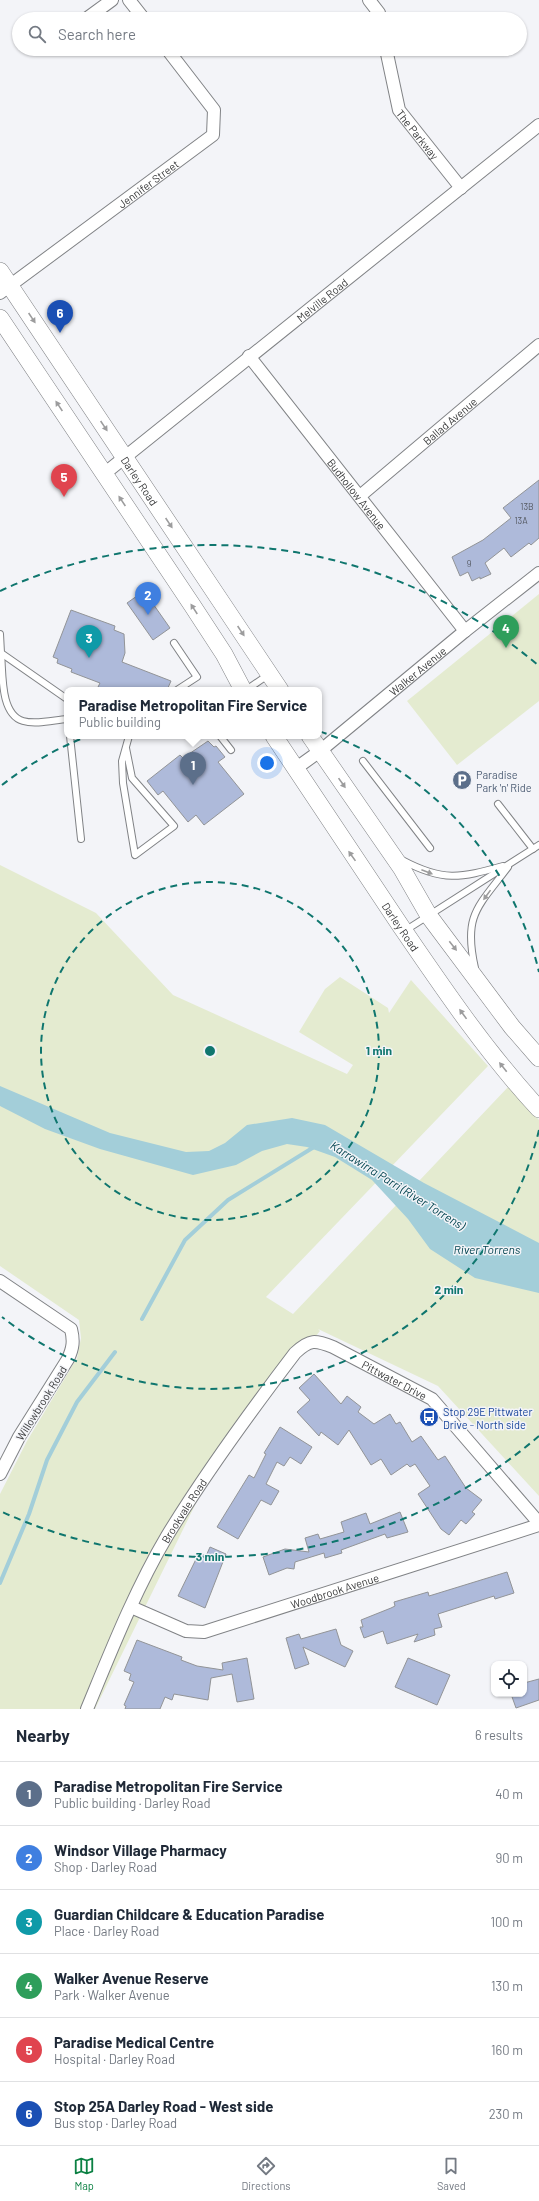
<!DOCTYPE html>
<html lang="en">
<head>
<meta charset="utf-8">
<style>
  body { margin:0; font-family:Barlow,sans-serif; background:#f6f6f7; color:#1f2937 }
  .controls { position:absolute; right:12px; bottom:12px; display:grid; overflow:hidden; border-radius:8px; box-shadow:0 1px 3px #0004 }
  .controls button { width:36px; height:36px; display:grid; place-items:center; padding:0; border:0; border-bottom:1px solid #e0e1e3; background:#fff; color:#1f2937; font:20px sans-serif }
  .you { position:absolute; left:267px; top:763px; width:14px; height:14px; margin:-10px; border:3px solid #fff; border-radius:50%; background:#1a73e8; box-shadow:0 0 0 6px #1a73e833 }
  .badge { display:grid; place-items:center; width:26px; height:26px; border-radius:50%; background:#0b8043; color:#fff; font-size:13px; font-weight:700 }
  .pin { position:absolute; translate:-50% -33px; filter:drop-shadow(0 1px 2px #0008) }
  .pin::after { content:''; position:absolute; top:21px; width:14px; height:12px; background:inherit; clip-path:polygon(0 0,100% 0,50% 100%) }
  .popup { position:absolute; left:64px; top:687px; width:258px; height:52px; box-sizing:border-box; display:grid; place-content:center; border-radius:8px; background:#fff; filter:drop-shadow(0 1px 3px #0005); font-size:13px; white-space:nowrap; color:#747a83 }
  .popup b { font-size:15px; color:#1f2937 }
  .popup::after { content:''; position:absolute; left:50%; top:100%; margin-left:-8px; border:8px solid transparent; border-top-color:#fff }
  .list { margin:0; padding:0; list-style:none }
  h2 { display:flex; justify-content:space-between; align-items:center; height:52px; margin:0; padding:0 16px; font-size:17px }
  h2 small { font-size:13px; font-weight:400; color:#747a83 }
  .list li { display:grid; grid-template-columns:26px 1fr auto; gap:12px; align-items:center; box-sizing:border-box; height:64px; padding:0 16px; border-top:1px solid #e0e1e3 }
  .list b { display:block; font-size:15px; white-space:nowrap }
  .list p { margin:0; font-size:13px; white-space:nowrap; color:#747a83 }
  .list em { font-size:13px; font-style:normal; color:#747a83 }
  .icon { flex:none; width:22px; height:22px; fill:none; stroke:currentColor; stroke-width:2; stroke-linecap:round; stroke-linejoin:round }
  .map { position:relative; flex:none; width:539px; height:1709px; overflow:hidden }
  .search { position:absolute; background:#fff; box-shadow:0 1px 3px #0004; left:12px; right:12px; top:12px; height:44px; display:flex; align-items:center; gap:10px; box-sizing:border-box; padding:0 14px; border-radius:22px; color:#747a83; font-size:15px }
  .sheet { height:436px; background:#fff }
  nav { display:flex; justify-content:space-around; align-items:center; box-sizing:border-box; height:56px; border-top:1px solid #e0e1e3; background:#fff; font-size:11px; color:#747a83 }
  nav a { display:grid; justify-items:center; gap:2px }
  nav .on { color:#0b8043 }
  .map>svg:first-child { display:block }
  .green { fill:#e4ebd0 }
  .water { fill:#a3ced9 }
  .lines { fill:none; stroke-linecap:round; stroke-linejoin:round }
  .stream { stroke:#a3ced9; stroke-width:4 }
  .building { fill:#aebada; stroke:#929497 }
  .lane-casing { stroke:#818386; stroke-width:8 }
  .street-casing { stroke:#818386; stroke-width:14 }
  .secondary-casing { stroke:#818386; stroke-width:18 }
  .lane { stroke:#fff; stroke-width:6 }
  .street { stroke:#fff; stroke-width:12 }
  .secondary { stroke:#fff; stroke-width:17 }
  .oneway { fill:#9c9c9d }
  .ring { fill:none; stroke:#0f766e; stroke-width:2; stroke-dasharray:7 5 }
  .labels { text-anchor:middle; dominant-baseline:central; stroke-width:3; stroke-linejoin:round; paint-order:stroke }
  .number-label { font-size:9px; fill:#565a63 }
  .street-label { font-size:11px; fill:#393a3b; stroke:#f3f4f8 }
  .service-label { font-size:11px; fill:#4e5e75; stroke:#f3f4f8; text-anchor:start }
  .transit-label { font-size:11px; fill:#164399; stroke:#f3f4f8; text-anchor:start }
  .water-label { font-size:12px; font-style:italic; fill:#00434f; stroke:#f3f4f8 }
  .centre { fill:#0f766e; stroke:#f3f4f8; stroke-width:2 }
  .ring-label { font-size:12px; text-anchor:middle; font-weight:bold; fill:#0f766e; stroke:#f3f4f8; stroke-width:3; stroke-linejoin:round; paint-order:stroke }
</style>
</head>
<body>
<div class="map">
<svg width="539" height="1709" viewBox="0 0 539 1709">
  <rect width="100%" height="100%" fill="#f3f4f8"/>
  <g class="green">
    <polygon points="539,594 539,701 457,765 407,701"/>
    <polygon points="0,865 96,913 173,995 347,1074 353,1065 299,1032 325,989 340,977 388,1008 389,1013 411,980 488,1066 266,1297 293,1314 509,1086 539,1120 539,1496 438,1386 318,1329 320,1331 223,1448 95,1709 0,1709 0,1494 27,1441 77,1358 81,1338 79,1320 0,1266"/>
  </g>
  <polygon class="water" points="0,1086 110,1133 186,1152 209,1151 225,1143 247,1125 292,1118 325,1125 424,1183 539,1243 539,1293 475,1278 430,1249 408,1219 372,1180 335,1157 307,1147 287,1144 262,1151 236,1165 193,1175 100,1149 45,1129 0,1106"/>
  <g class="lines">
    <g class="stream">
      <polyline points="142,1319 185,1240 228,1200 314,1147"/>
      <polyline points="0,1583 29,1514 47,1460 77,1402 115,1352"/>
    </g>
  </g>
  <g class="building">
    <polygon points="539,480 539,538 531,545 529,543 511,557 504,548 485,563 491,574 480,579 480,577 472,581 468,572 460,576 452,557 483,540 511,518 503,508"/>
    <polygon points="144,591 170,628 153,640 127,603"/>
    <polygon points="71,610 115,626 114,630 124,634 125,653 122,662 171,681 167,690 106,690 98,687 100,683 71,672 72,669 57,663 58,659 53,657"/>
    <polygon points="208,741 214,747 216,746 225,757 218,762 244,794 204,825 196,815 188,822 163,791 158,795 147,781 180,755 183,758"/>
    <polygon points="314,1374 341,1404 347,1396 361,1407 358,1412 374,1424 390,1414 396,1424 400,1422 412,1442 421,1436 438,1460 445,1456 466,1488 482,1500 472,1512 475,1514 466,1524 461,1520 449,1535 441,1529 418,1494 430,1486 415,1464 410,1467 407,1464 391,1475 381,1459 371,1465 349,1430 338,1445 321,1432 319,1436 297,1412 310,1400 299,1388"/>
    <polygon points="280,1427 312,1447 301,1464 290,1457 284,1466 277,1462 266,1484 279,1491 271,1505 261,1500 238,1539 217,1527 249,1475 254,1478 266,1454 264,1453"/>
    <polygon points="400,1512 408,1532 387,1538 385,1534 341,1550 342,1553 325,1558 324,1553 295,1562 294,1569 287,1568 269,1575 263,1557 285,1549 309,1552 305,1538 318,1534 320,1539 344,1532 341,1522 366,1513 370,1524"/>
    <polygon points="210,1547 226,1554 205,1608 178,1596 199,1553 206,1556"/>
    <polygon points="507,1572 514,1593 495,1599 494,1596 438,1614 442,1627 434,1629 435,1635 414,1642 418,1634 387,1644 383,1631 364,1638 360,1627 363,1627 361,1620 391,1608 395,1606 394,1602 428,1592 429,1596"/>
    <polygon points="336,1629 341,1645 353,1651 345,1667 303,1647 309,1664 295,1669 286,1638 299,1634 301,1639"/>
    <polygon points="137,1640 182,1657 181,1660 197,1666 223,1670 222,1663 247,1658 254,1699 237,1702 232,1674 211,1678 208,1700 174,1694 172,1700 165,1697 160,1709 125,1709 126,1706 124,1705 134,1682 129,1680 131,1674 124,1671"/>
    <polygon points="408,1658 450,1675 437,1705 395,1687"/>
    <polygon points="539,1679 539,1700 516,1708 511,1694 524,1694 524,1683"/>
  </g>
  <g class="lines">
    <defs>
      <g id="lane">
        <polyline points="0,634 1,653 67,699"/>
        <polyline points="174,643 197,677 177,690"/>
        <path d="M1 653C3 674 0 714 23 721 36 725 54 720 67 719"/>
        <polyline points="246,690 268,675"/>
        <polyline points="70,736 81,839"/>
        <polyline points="220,736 231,750"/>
        <polyline points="126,748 132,778 174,826 135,855 123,783 122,761 129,736"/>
        <polyline points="363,761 430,848"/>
        <polyline points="498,804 533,849"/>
        <path d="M402 860C443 882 460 878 503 866"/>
        <polyline points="406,930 539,845"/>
        <path d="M475 968C463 915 478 907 508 867"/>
      </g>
      <g id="street">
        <polyline points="129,0 144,19"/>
        <polyline points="369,0 379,13 380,19"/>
        <polyline points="86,19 112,0"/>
        <path id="s1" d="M386 49 399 110 461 188"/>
        <path id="s2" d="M0 293 213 135 214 110 167 49"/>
        <path id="s3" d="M249 356 465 631"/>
        <path id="s4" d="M104 474 539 125"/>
        <path id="s5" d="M360 496 539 345"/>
        <path id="s6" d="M295 769 320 751 465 631 539 573"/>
        <path d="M0 1281 71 1329C74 1341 73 1348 68 1359L19 1437 0 1474"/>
        <path id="s7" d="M131 1607 186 1631 204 1632 539 1525"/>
        <path id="s8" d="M87 1709C111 1651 135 1590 167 1536 206 1472 250 1412 295 1353 310 1339 315 1340 333 1347L432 1399 539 1523"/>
      </g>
      <g id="secondary">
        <path id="s9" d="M0 271 280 690"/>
        <polyline points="0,318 192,605 224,654 243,690"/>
        <path id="s10" d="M274 736C316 799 358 862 400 925 443 988 487 1053 539 1109"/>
        <polyline points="310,736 402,869 429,916 512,1027 539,1058"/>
      </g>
    </defs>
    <use href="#lane" class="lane-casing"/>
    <use href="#street" class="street-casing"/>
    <use href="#secondary" class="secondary-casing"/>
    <use href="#lane" class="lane"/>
    <use href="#street" class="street"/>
    <use href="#secondary" class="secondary"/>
  </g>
  <defs><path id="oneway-solid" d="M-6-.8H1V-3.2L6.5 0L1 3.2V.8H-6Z"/></defs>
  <g class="oneway">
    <use href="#oneway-solid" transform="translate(32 318) rotate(56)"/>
    <use href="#oneway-solid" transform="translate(59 406) rotate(-124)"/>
    <use href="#oneway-solid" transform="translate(104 426) rotate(56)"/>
    <use href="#oneway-solid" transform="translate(122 501) rotate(-124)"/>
    <use href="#oneway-solid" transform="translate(169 523) rotate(56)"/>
    <use href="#oneway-solid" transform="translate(194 609) rotate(-123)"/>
    <use href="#oneway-solid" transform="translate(241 631) rotate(56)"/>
    <use href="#oneway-solid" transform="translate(342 783) rotate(55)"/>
    <use href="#oneway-solid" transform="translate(352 856) rotate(-125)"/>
    <use href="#oneway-solid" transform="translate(427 872) rotate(21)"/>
    <use href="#oneway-solid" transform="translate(487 895) rotate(126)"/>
    <use href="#oneway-solid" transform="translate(453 946) rotate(52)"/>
    <use href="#oneway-solid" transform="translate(463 1014) rotate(-126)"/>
    <use href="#oneway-solid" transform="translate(503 1067) rotate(-128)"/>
  </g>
  <g class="ring">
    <circle cx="210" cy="1051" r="169"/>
    <path d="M539 1130A338 338 0 0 1 2 1317M2 785A338 338 0 0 1 539 972"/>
    <path d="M539 1436A506 506 0 0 1 0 1511M0 591A506 506 0 0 1 539 666"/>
  </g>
  <defs>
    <symbol id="parking-disc" viewBox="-11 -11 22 22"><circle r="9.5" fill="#5c6f8a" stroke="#f3f4f8"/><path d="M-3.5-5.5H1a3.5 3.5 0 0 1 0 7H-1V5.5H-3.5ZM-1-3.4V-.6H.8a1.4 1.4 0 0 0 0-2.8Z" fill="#fff"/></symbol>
    <symbol id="bus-disc" viewBox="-11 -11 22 22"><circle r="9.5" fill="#1a4fb4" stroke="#f3f4f8"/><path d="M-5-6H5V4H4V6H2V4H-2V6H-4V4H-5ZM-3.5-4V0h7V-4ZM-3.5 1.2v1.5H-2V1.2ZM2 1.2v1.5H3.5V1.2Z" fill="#fff"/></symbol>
  </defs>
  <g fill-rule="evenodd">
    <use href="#parking-disc" x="451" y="769" width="22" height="22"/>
    <use href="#bus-disc" x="418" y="1406" width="22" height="22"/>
  </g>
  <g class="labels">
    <g class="number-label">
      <text x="527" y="506">13B</text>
      <text x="521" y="520">13A</text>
      <text x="469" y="563">9</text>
    </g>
    <g class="street-label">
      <text stroke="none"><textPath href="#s1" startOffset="93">The Parkway</textPath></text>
      <text stroke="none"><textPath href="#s2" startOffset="184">Jennifer Street</textPath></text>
      <text stroke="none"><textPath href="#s4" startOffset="279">Melville Road</textPath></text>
      <text stroke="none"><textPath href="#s5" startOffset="117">Ballad Avenue</textPath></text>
      <text stroke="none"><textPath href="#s9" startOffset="252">Darley Road</textPath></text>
      <text stroke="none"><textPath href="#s3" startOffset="175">Budhollow Avenue</textPath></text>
      <text stroke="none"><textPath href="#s6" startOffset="157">Walker Avenue</textPath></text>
      <text stroke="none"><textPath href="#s10" startOffset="229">Darley Road</textPath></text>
      <text stroke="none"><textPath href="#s8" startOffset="526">Pittwater Drive</textPath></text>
      <text transform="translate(41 1403) rotate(-58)">Willowbrook Road</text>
      <text stroke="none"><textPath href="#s8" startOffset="221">Brookvale Road</textPath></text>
      <text stroke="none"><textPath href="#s7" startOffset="215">Woodbrook Avenue</textPath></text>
    </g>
    <g class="service-label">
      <text x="476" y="774">Paradise<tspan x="476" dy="13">Park 'n' Ride</tspan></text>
    </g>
    <g class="transit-label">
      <text x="443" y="1411">Stop 29E Pittwater<tspan x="443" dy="13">Drive - North side</tspan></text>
    </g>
    <g class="water-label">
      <text transform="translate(398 1185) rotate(32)">Karrawirra Parri (River Torrens)</text>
      <text x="487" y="1249">River Torrens</text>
    </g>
  </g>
  <circle cx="210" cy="1051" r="6" class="centre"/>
  <g class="ring-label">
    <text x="379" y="1055">1 min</text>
    <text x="449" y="1294">2 min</text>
    <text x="210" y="1561">3 min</text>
  </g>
</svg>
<div class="controls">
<button><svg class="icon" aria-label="locate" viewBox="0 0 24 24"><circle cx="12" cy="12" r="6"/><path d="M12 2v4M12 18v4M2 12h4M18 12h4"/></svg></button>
</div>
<div class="you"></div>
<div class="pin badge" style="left:193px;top:785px;background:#5c6f8a">1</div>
<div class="popup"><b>Paradise Metropolitan Fire Service</b>Public building</div>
<div class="pin badge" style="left:148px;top:615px;background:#3f7fe0">2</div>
<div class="pin badge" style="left:89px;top:658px;background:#0f9aa8">3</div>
<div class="pin badge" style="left:506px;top:648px;background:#2e9e5b">4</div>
<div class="pin badge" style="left:64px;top:497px;background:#e0444e">5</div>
<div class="pin badge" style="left:60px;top:333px;background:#1a4fb4">6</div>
<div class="search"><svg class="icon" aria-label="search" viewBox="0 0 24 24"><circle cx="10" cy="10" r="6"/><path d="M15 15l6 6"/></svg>Search here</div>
</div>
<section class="sheet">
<h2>Nearby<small>6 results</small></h2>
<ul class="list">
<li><span class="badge" style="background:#5c6f8a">1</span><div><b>Paradise Metropolitan Fire Service</b><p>Public building · Darley Road</p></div><em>40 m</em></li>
<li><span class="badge" style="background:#3f7fe0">2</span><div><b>Windsor Village Pharmacy</b><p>Shop · Darley Road</p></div><em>90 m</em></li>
<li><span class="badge" style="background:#0f9aa8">3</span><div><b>Guardian Childcare &amp; Education Paradise</b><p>Place · Darley Road</p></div><em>100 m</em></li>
<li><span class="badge" style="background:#2e9e5b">4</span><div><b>Walker Avenue Reserve</b><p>Park · Walker Avenue</p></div><em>130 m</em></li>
<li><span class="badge" style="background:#e0444e">5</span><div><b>Paradise Medical Centre</b><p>Hospital · Darley Road</p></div><em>160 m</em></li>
<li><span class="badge" style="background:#1a4fb4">6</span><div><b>Stop 25A Darley Road - West side</b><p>Bus stop · Darley Road</p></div><em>230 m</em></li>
</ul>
</section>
<nav>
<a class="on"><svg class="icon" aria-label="map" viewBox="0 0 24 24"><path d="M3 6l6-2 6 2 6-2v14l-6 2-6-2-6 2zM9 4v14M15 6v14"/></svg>Map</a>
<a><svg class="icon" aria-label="directions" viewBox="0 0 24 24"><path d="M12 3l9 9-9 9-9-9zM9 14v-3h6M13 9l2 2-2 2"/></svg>Directions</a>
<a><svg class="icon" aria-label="saved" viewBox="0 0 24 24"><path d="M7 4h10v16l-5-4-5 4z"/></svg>Saved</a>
</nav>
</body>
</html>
